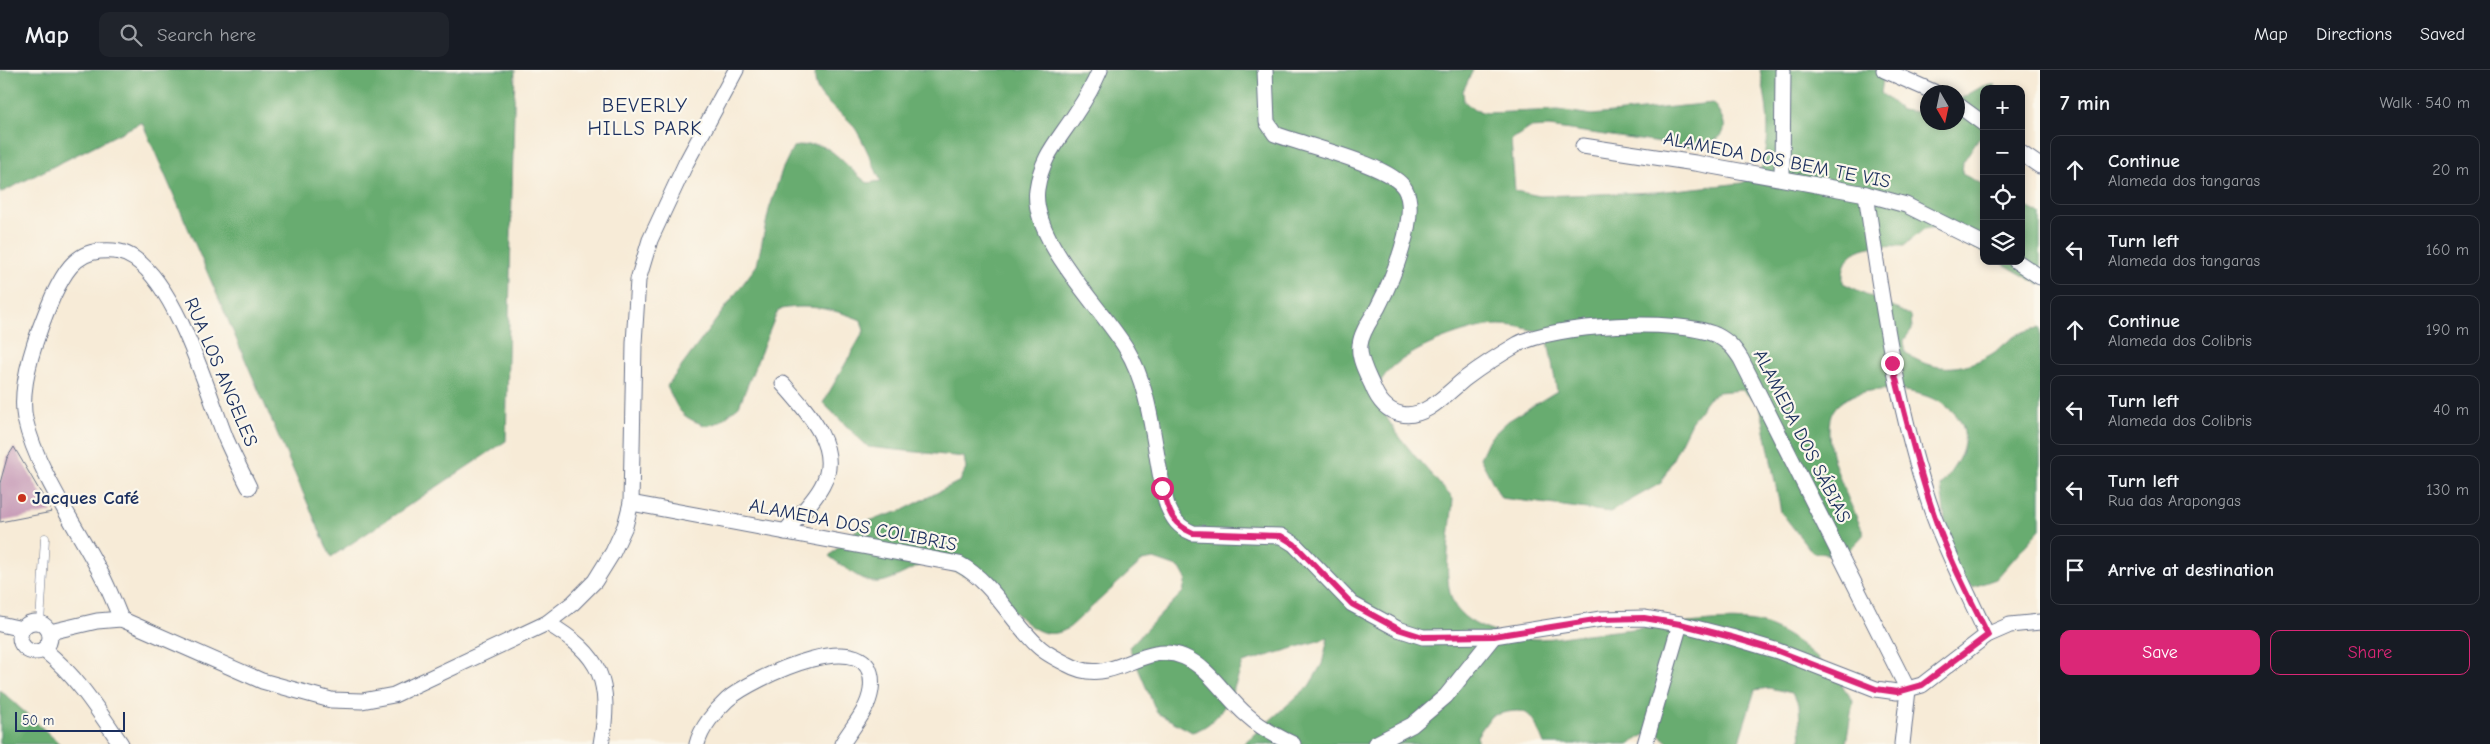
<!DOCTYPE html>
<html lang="en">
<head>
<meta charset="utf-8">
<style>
  body { margin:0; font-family:"Comic Neue",sans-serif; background:#20242c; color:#f1f3f6 }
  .controls { position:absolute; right:15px; top:15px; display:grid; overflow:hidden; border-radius:10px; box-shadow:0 2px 8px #0003 }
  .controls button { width:45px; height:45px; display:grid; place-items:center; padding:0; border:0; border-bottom:1px solid #363941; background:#171b24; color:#f1f3f6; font:25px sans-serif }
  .compass { position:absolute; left:1920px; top:15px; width:45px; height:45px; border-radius:50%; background:#171b24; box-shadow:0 2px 8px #0003; rotate:171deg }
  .scale { position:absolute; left:15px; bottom:12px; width:110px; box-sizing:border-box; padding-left:5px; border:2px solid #1b2f5e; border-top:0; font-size:14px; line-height:18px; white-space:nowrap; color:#1b2f5e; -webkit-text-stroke:4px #fbf7ec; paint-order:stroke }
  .stop { position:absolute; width:15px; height:15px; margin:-11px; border:4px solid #db2777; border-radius:50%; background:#fff }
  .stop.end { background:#db2777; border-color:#fff; box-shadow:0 1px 5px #0008 }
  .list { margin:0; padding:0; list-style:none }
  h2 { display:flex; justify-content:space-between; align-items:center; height:65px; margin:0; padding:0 20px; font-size:21px }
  h2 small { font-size:16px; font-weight:400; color:#9ea1a6 }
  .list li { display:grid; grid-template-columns:32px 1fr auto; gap:15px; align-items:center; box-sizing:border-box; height:70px; margin:0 10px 10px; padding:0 10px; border:1px solid #363941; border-radius:10px }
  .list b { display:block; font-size:19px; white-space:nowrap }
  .list p { margin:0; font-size:16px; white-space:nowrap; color:#9ea1a6 }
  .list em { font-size:16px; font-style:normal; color:#9ea1a6 }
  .actions { display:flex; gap:10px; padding:15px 20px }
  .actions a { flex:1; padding:11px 0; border:1px solid #db2777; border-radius:10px; text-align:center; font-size:18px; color:#db2777 }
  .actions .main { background:#db2777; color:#fff }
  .icon { flex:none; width:28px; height:28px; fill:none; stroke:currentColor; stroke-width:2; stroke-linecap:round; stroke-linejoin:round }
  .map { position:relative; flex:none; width:2040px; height:674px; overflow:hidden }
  header { display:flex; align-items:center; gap:30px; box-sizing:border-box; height:70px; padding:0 25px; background:#171b24; border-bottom:1px solid #363941 }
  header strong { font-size:24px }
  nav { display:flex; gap:28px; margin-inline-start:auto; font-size:18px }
  .search { width:350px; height:45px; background:#20242c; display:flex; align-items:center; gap:12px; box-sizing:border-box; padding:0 18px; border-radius:10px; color:#9ea1a6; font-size:19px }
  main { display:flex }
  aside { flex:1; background:#171b24 }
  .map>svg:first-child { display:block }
  .forest { fill:#67ac70; stroke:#416e67 }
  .building { fill:#c598b5 }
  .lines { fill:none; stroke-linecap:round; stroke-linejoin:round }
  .service-casing { stroke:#687188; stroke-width:9 }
  .minor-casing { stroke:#687188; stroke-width:17 }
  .service { stroke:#fff; stroke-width:8 }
  .minor { stroke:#fff; stroke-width:15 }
  .route { stroke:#db2777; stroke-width:6 }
  .poi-dot { fill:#c8321e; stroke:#fbf7ec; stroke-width:2 }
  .labels { text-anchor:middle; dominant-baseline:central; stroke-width:4.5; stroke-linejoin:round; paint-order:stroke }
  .street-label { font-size:19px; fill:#1b2f5e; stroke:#fbf7ec }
  .poi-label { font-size:19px; font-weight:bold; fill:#1b2f5e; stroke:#fbf7ec; text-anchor:start }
  .neighbourhood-label { font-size:20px; letter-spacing:1px; fill:#1b2f5e; stroke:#fbf7ec }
</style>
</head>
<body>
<header>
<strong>Map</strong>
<div class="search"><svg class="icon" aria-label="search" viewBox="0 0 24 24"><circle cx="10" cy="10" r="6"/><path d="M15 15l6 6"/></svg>Search here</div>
<nav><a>Map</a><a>Directions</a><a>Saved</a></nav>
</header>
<main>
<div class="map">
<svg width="2040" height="674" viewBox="0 0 2040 674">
  <rect width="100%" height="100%" fill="#fbf7ec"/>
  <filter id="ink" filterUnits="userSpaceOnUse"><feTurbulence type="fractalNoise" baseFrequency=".02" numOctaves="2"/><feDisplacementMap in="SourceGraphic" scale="10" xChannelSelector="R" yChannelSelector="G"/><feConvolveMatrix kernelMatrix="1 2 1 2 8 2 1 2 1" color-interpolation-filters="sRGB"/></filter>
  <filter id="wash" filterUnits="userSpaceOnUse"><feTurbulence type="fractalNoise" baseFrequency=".0096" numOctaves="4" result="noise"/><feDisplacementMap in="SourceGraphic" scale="20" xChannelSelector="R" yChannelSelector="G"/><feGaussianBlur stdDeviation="1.12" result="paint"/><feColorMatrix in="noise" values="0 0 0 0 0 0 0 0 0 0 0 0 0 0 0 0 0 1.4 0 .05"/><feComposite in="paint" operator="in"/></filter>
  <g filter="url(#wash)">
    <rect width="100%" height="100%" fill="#f7ebd7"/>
    <g class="forest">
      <polygon points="0,0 515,0 506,371 331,487 142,52 0,123"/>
      <path d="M816 0H1473L1463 21 1464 31 1474 40 1487 43 1558 40 1592 45 1713 33C1736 63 1722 72 1689 77L1549 57 1529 58 1511 70 1515 121 1540 126 1656 122 1742 113 1759 103C1774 69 1767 34 1760 0H1892L1883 10 1881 23 1901 40 1927 43 1928 52H1958V30L1983 16 1995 15V19H1984V67L1978 69 1963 92 1962 104 1984 115V183L1937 157 1924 159 1904 176C1876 175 1840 173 1843 213L1911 246 1912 259 1904 270 1905 282C1931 303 1962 301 1990 285 2001 279 2010 267 2021 263 2027 260 2034 259 2040 258V459L1996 509 1973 517 1951 502 1941 416C1949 403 1962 389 1964 373 1973 314 1840 301 1830 349 1823 383 1851 433 1864 464 1843 488 1843 487 1812 482L1781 442 1760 335 1742 320 1718 322 1708 329 1691 352 1661 413 1610 442 1501 428 1480 388 1489 369 1508 351 1557 321 1547 265C1530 259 1517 255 1499 255 1470 255 1374 288 1378 325 1382 355 1432 404 1453 429 1451 458 1443 499 1451 527 1460 558 1509 568 1538 569 1554 569 1571 565 1586 564 1620 560 1654 557 1688 553 1711 551 1737 548 1759 553 1796 562 1834 601 1853 631L1846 674H1801L1799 634 1792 623 1769 618 1755 620 1738 674H1669C1658 659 1644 662 1631 674H1544C1530 639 1528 636 1491 646L1477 666V674H1243L1309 616 1322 594 1328 568 1243 593C1234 620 1222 654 1192 662L1157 643 1129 577 1183 522 1186 509 1180 498 1154 489 1142 491 1070 557C1036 581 1011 532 986 516 969 505 947 499 929 491 875 516 879 524 829 486L865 452 901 441 960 411 966 399 964 387 868 377 823 333 864 261 861 250C835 239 805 233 778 240L739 336 719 352 707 356C679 346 680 343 667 316L757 195 769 140 782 100 793 77C801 76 810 74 817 75 833 76 853 104 868 113L881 111C872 93 864 71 853 55 839 38 809 28 816 0Z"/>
      <polygon points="2021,134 2040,144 2040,215 1998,191 2021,191"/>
      <polygon points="0,620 60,674 0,674"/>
    </g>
    <g id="blocks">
      <polygon class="building" points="14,377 52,442 0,452 0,413 7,388"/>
    </g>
  </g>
  <g filter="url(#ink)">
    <use href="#blocks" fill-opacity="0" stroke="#687188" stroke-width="1"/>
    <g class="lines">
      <defs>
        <polyline id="service" points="40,553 45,468"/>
        <g id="minor">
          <path d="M1100 0C1094 14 1085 30 1076 43 1059 70 1042 85 1037 119 1030 169 1101 237 1126 278 1154 324 1153 385 1167 435 1173 449 1178 457 1193 463L1281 466 1294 474 1352 534 1398 559 1423 567 1494 566 1601 549 1644 548 1680 554 1731 567 1778 581 1876 619 1897 622 1922 615 1987 565 2010 555 2040 552"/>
          <path d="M1265 0 1267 52 1275 64C1303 75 1392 95 1405 119 1420 145 1391 212 1378 237 1372 248 1361 262 1360 275 1358 288 1367 304 1372 315 1377 328 1386 341 1401 344 1425 350 1449 321 1466 308 1482 296 1501 284 1518 274 1555 254 1678 248 1716 265 1728 271 1734 278 1741 289L1908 620 1902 674"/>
          <polyline points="1884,0 1934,22"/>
          <polyline points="1958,35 1984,54"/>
          <polyline points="1583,76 1695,93 1866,124 1906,135 1984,174"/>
          <polyline points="2021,83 2040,96"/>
          <polyline points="1782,108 1783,0"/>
          <path d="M1866 124C1882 233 1897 342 1934 447 1949 487 1969 526 1987 565"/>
          <polyline points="2016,191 2040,207"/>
          <path d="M783 314C807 341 843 379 822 416 813 433 797 447 785 462"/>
          <path d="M631 433 959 494C993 512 1010 550 1038 576 1045 583 1057 589 1067 594 1113 620 1141 569 1184 587 1210 598 1226 628 1248 646 1261 658 1278 667 1293 674"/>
          <path d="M121 549C114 532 107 514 98 498 74 453 36 398 25 349 18 314 39 258 53 226 63 205 74 183 100 181 113 180 124 181 135 189 178 219 207 320 226 369 233 385 241 401 249 417"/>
          <circle cx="35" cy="567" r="15"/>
          <path d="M547 553C602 585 612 612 601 674"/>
          <polyline points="0,554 22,559"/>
          <polyline points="50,562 97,551 121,549 262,611 331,630 362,631 394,625 547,553 573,533 595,511 613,482 625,456 631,433 634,273 638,210 650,170 686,93 736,0"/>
          <path d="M44 580C76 605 98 640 121 674"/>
          <path d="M697 674C701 658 715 641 727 630 750 609 880 546 871 620 868 641 852 657 842 674"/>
          <polyline points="1375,674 1412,655 1446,626 1494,566"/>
          <polyline points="1645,674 1680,554"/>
        </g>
      </defs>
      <use href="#service" class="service-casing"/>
      <use href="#minor" class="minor-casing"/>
      <use href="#service" class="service"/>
      <use href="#minor" class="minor"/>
    </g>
  </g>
  <g class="lines" filter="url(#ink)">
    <path class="route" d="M1162 418C1168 439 1171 454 1193 463L1281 466 1294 474 1352 534 1398 559 1423 567 1494 566 1601 549 1644 548 1680 554 1731 567 1778 581 1876 619 1897 622 1922 615 1988 565C1969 526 1948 487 1934 445 1917 396 1905 344 1892 293"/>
  </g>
  <circle class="poi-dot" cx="22" cy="428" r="5"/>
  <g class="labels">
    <g class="street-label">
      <text transform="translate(1777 90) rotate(11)">ALAMEDA DOS BEM TE VIS</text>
      <text transform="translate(221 302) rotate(67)">RUA LOS ANGELES</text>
      <text transform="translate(1802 366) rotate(63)">ALAMEDA DOS SÁBIAS</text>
      <text transform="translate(853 455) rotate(11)">ALAMEDA DOS COLIBRIS</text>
    </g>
    <g class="poi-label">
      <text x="32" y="428">Jacques Café</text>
    </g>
    <g class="neighbourhood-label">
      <text x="645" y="35">BEVERLY<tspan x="645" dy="23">HILLS PARK</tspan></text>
    </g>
  </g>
</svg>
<div class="controls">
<button>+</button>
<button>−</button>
<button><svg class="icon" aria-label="locate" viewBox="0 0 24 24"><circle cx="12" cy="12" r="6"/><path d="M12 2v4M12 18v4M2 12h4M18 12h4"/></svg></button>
<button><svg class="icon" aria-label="layers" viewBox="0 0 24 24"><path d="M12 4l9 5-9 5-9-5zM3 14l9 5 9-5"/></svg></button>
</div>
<svg class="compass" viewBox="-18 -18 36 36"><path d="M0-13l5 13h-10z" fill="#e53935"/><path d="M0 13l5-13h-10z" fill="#9ea1a6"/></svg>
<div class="scale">50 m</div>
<div class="stop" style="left:1162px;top:418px"></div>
<div class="stop end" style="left:1892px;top:293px"></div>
</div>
<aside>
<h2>7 min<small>Walk · 540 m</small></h2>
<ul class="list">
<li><svg class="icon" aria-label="ahead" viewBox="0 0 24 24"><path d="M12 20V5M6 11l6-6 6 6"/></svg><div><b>Continue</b><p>Alameda dos tangaras</p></div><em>20 m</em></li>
<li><svg class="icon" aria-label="left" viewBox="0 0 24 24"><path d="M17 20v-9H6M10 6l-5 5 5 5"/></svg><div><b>Turn left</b><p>Alameda dos tangaras</p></div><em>160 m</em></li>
<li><svg class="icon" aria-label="ahead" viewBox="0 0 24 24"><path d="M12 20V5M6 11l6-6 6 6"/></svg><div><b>Continue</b><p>Alameda dos Colibris</p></div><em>190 m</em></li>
<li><svg class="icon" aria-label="left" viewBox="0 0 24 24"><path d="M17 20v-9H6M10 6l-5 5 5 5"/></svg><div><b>Turn left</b><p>Alameda dos Colibris</p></div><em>40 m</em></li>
<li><svg class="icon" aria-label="left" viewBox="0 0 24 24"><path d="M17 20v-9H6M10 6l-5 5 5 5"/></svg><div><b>Turn left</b><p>Rua das Arapongas</p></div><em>130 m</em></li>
<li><svg class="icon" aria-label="arrive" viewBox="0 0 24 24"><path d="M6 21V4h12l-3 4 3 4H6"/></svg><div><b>Arrive at destination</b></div></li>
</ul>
<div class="actions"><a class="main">Save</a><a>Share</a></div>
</aside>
</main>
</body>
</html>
